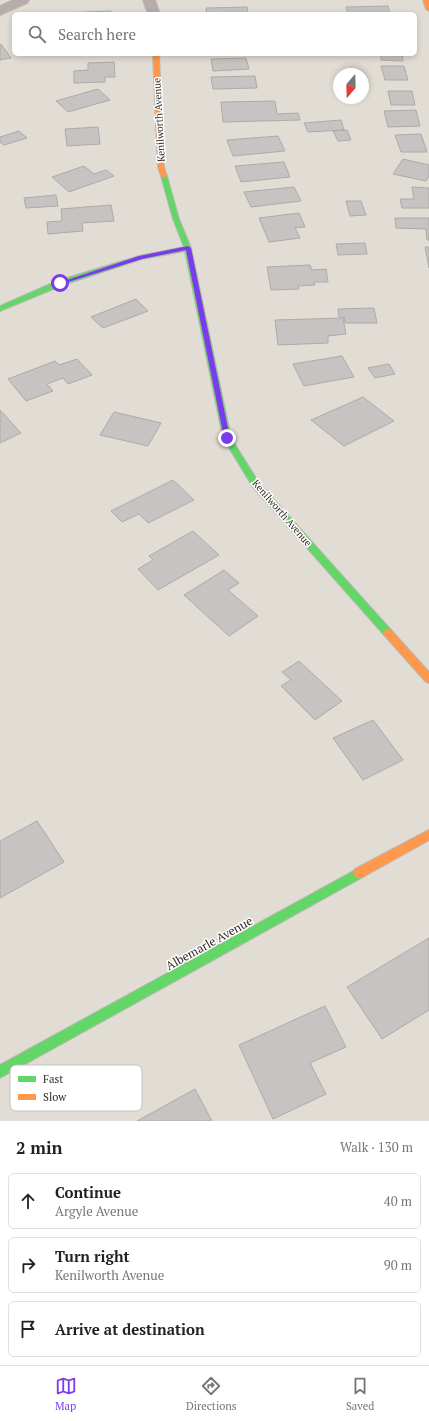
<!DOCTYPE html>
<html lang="en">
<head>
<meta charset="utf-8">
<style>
  body { margin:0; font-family:"PT Serif",serif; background:#f6f6f6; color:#222 }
  .compass { position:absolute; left:333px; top:68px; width:36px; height:36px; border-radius:50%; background:#fff; box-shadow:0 2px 6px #0003; rotate:199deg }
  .stop { position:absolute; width:12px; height:12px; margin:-9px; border:3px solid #7c3aed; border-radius:50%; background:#fff }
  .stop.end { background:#7c3aed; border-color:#fff; box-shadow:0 1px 4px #0008 }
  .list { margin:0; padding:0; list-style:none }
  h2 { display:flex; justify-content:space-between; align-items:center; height:52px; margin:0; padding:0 16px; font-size:17px }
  h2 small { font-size:13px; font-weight:400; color:#767676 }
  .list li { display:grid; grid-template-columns:26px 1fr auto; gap:12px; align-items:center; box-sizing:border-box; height:56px; margin:0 8px 8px; padding:0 8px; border:1px solid #e0e0e0; border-radius:6px }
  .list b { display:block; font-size:15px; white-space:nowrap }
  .list p { margin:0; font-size:13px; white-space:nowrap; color:#767676 }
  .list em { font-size:13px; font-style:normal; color:#767676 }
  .icon { flex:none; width:22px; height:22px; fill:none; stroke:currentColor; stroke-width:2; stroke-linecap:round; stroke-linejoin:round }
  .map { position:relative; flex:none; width:429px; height:1121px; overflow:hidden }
  .search { position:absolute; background:#fff; box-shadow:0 2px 6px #0003; left:12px; right:12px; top:12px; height:44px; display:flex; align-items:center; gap:10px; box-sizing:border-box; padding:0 14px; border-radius:6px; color:#767676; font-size:15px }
  .sheet { height:244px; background:#fff }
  nav { display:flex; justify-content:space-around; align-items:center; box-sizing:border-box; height:56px; border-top:1px solid #e0e0e0; background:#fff; font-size:11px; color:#767676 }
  nav a { display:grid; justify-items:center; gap:2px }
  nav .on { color:#7c3aed }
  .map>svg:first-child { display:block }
  .building { fill:#c7c3c2; stroke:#adaaa8 }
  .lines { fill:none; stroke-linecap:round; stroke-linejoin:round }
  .street-casing { stroke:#bdb9b2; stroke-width:2 }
  .fast-casing { stroke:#bdb9b2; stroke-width:2 }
  .slow-casing { stroke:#bdb9b2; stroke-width:2 }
  .street { fill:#b6adaa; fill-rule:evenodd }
  .fast { fill:#63d668; fill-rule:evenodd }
  .slow { fill:#ff974d; fill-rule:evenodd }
  .route { fill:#7c3aed }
  .labels { text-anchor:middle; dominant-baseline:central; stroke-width:3; stroke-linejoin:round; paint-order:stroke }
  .street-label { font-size:10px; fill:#2f2c26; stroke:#fff }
  .near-street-label { font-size:12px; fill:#2f2c26; stroke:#fff }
  .key { fill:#fff; stroke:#c1c0be; stroke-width:1 }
  .key-label { font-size:11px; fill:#2f2c26 }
</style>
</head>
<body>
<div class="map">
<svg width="429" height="1121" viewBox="0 0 429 1121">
  <rect width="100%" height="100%" fill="#e1ddd4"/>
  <g class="building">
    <polygon points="388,6 390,14 348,14 346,7"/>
    <polygon points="247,7 248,14 207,14 206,8"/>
    <polygon points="111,11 111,14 59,14 59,13"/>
    <polygon points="1,44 11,58 0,60 0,45"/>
    <polygon points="381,54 402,54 403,61 381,60"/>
    <polygon points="246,58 249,69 213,71 211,59"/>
    <polygon points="114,62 115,77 105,77 105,82 74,83 74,71 88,70 88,63"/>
    <polygon points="381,66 404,66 408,80 385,80"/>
    <polygon points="255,76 257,88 213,89 211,77"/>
    <polygon points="98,89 110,100 68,112 56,101"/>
    <polygon points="388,91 412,91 415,105 391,105"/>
    <polygon points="275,101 277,114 298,113 300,120 223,122 221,102"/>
    <polygon points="416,110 420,126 388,127 384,111"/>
    <polygon points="341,120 344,130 308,132 304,123"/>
    <polygon points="98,127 100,144 67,146 65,129"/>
    <polygon points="347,130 351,140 338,141 333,131"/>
    <polygon points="19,131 27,138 4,145 0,142 0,137"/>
    <polygon points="421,134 427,152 401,152 395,135"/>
    <polygon points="278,136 285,151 233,156 227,140"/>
    <polygon points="403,159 429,165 429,176 426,181 393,174"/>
    <polygon points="284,162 290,177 241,182 235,166"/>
    <polygon points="84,166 94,174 106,170 114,176 69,192 52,177"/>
    <polygon points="294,187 301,201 251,207 244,192"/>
    <polygon points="412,187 429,188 429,208 402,208 400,199 414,199"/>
    <polygon points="56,195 58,206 26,208 24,198"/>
    <polygon points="346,201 361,201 366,215 350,216"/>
    <polygon points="111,205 114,221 82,223 83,231 48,234 47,222 62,221 61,209"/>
    <polygon points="299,213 305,227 295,228 300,238 269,242 259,218"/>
    <polygon points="395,218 429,218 429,240 427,240 426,229 396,228"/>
    <polygon points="365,243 367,254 338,255 336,244"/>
    <polygon points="425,247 429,247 429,268"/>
    <polygon points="310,265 312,270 326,269 328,282 314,282 315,285 298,286 299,289 271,290 267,267"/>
    <polygon points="136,299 148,311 103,328 91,317"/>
    <polygon points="374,308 377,323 345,323 344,317 339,317 338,309"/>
    <polygon points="343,318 346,334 328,336 328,343 278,345 275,320"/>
    <polygon points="342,356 354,377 304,386 293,364"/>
    <polygon points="77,359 92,375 68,384 63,378 47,384 53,391 26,401 8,379 55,361 59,365"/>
    <polygon points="389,364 395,374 375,378 368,368"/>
    <polygon points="363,397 394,421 344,446 311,420"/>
    <polygon points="0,410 21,433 0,443"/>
    <polygon points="114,412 161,423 148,446 100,435"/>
    <polygon points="173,480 194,500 148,523 139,514 122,522 111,511"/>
    <polygon points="193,531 219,555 158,590 138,569 153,560 149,556"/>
    <polygon points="224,570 239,583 228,590 258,616 229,636 184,595"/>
    <polygon points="299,661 342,701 315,720 281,686 291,680 282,672"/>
    <polygon points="373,720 403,760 363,780 333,738"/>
    <polygon points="37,821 64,862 0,898 0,841"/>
    <polygon points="429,938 429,1010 382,1039 347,987"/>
    <polygon points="325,1006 346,1047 310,1063 326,1094 273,1119 239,1045"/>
    <polygon points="195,1089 212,1121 137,1121"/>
  </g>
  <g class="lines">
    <defs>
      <g id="street">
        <polygon points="13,0 29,0 27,3 0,15 0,6"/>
        <polygon points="143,0 155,0 160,14 148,14"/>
      </g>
      <g id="fast">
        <polygon points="162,175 167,176 179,219 191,248 231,438 259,483 391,630 393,633 391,636 385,636 253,487 223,438 185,251 142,259 63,285 0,311 0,306 57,281 139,256 184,247 173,219 161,176"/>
        <polygon points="359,868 363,869 365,873 363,877 0,1078 0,1065"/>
      </g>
      <g id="slow">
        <polygon points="423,0 429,0 429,11 426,9"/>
        <polygon points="153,54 159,54 164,167 167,176 164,178 161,176 158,167"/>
        <polygon points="388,629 391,630 429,672 429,683 426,682 385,636 383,633 385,630"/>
        <polygon points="429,830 429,840 363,877 359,878 355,877 353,873 355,869"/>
      </g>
    </defs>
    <use href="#street" class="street-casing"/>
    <use href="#fast" class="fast-casing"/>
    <use href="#slow" class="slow-casing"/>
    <use href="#street" class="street"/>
    <use href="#fast" class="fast"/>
    <use href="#slow" class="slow"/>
  </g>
  <polygon class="route" points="188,246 191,248 230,438 227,439 224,438 186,250 142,259 62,284 58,283 139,256"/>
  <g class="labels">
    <g class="street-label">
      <text transform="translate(159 120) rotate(-93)">Kenilworth Avenue</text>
      <text transform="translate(282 513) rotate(49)">Kenilworth Avenue</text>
    </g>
    <g class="near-street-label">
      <text transform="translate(209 943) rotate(-29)">Albemarle Avenue</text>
    </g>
  </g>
  <rect x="10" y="1065" width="132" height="46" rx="6" class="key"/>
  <rect x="18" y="1076" width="18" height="6" fill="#63d668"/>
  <rect x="18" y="1094" width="18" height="6" fill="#ff974d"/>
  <g class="key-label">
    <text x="43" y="1083">Fast</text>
    <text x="43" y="1101">Slow</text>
  </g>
</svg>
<svg class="compass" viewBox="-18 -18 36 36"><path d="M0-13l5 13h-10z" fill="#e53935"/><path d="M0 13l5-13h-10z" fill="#767676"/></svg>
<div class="stop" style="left:60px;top:283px"></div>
<div class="stop end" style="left:227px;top:438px"></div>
<div class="search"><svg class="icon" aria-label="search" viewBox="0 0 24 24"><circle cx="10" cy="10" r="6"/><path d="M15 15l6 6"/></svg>Search here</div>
</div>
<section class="sheet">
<h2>2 min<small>Walk · 130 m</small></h2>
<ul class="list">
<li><svg class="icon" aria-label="ahead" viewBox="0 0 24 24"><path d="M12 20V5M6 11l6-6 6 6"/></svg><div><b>Continue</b><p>Argyle Avenue</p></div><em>40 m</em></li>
<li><svg class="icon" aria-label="right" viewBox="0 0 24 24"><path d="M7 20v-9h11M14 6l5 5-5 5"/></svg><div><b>Turn right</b><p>Kenilworth Avenue</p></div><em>90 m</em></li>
<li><svg class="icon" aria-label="arrive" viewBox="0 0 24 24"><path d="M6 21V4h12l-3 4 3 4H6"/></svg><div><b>Arrive at destination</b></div></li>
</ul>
</section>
<nav>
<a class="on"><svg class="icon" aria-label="map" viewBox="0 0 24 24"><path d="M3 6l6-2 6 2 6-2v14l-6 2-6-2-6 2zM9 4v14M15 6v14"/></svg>Map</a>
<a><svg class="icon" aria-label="directions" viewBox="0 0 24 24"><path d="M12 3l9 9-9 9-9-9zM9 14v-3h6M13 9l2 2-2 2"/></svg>Directions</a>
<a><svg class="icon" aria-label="saved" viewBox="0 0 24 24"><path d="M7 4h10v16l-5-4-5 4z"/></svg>Saved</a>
</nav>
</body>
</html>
